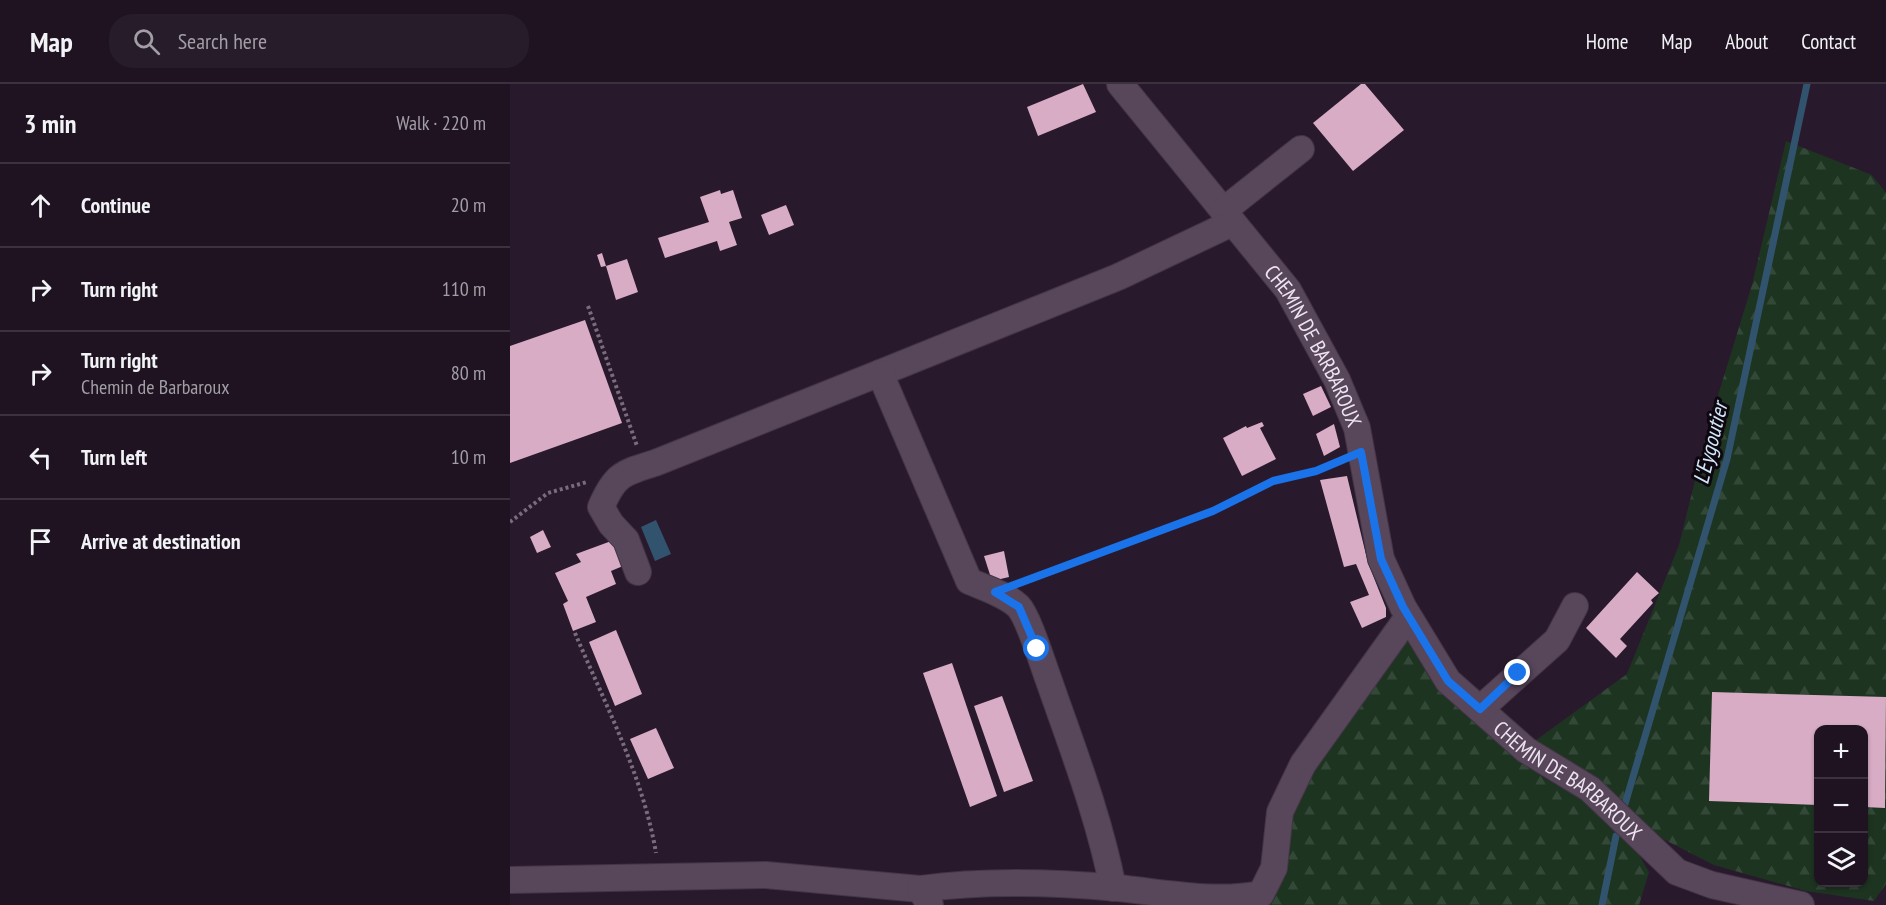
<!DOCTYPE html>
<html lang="en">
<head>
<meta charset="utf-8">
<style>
  body { margin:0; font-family:"PT Sans Narrow",sans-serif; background:#271c2a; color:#f1f3f6 }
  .controls { position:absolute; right:18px; bottom:18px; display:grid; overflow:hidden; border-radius:12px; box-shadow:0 2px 4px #0004 }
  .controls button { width:54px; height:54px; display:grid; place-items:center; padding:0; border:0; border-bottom:2px solid #3c323f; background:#1f1321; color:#f1f3f6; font:30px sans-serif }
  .stop { position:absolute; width:18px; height:18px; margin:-14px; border:4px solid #1a73e8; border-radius:50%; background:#fff }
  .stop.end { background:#1a73e8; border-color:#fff; box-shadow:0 2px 6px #0008 }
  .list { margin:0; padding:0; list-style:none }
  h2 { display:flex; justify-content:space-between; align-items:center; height:78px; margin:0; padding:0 24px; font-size:26px }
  h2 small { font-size:20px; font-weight:400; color:#a19ea5 }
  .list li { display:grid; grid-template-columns:39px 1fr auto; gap:18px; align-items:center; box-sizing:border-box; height:84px; padding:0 24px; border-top:2px solid #3c323f }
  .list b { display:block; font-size:22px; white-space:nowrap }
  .list p { margin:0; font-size:20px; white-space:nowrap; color:#a19ea5 }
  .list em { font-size:20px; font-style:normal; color:#a19ea5 }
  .icon { flex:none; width:33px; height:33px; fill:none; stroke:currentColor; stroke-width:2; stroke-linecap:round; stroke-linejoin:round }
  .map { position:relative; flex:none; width:1376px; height:821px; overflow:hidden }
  header { display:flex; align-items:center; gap:36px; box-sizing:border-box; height:84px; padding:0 30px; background:#1f1321; border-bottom:2px solid #3c323f }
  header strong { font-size:28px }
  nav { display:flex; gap:33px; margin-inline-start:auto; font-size:21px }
  .search { width:420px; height:54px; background:#271c2a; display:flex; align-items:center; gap:15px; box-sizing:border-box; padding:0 21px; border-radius:24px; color:#a19ea5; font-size:22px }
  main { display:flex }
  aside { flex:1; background:#1f1321 }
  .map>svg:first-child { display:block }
  .forest { fill:url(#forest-firs); fill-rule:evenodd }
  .water { fill:#31536e }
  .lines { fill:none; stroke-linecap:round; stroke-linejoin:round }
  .stream { stroke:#31536e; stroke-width:7 }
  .building { fill:#d8acc4 }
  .minor-casing { stroke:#433545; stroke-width:28 }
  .path { stroke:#7a6c7d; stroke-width:4; stroke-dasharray:3 3; stroke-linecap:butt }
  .minor { stroke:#58465b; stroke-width:26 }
  .route { stroke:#1a73e8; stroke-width:8 }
  .labels { text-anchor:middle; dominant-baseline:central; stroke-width:6; stroke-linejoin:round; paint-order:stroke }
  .street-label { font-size:21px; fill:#efe4f1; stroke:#0e070f }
  .water-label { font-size:22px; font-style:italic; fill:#d1e8fb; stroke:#0e070f }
</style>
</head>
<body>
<header>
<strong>Map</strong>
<div class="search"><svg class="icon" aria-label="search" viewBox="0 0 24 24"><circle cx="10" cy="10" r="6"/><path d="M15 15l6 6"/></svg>Search here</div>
<nav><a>Home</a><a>Map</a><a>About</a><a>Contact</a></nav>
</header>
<main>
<aside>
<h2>3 min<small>Walk · 220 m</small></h2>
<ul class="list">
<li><svg class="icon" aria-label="ahead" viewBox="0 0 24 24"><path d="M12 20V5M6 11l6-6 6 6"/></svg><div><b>Continue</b></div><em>20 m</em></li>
<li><svg class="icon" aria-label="right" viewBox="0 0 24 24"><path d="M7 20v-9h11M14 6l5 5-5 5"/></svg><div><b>Turn right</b></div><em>110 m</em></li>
<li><svg class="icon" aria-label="right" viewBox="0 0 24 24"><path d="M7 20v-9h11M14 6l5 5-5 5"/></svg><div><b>Turn right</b><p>Chemin de Barbaroux</p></div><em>80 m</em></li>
<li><svg class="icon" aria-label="left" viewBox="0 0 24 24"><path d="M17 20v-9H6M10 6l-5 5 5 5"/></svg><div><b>Turn left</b></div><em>10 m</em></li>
<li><svg class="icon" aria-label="arrive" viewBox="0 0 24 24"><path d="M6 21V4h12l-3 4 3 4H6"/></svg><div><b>Arrive at destination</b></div></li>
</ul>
</aside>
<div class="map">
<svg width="1376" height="821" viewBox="0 0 1376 821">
  <defs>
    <pattern id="forest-firs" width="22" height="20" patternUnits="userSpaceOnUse" patternTransform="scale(1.5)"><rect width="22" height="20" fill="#1d3421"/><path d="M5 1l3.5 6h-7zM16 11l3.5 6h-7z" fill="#334837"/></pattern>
  </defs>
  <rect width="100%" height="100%" fill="#29192c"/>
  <g class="forest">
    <path d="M1276 57 1362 91 1376 109V800L1364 817 1296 807 1204 781 1153 755 1090 699 1022 659 1117 590 1169 461 1198 344 1242 201ZM1308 646H1354V798H1308Z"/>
    <polygon points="884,536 988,657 1034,694 1087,723 1124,762 1139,788 1129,821 740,821 751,794 770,697 814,630"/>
  </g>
  <polygon class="water" points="146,436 161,470 145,477 131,443"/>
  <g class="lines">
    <g class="stream">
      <polyline points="1115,720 1217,375 1297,0"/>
      <polyline points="1092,821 1106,752"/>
    </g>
  </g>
  <g class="building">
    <polygon points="573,0 586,28 528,52 517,23"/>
    <polygon points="851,0 855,0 894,46 843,87 803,39"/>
    <polygon points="210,106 211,110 223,106 232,134 219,138 227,161 210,167 207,157 155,174 148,154 199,138 190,113"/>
    <polygon points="276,121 284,141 259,151 251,131"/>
    <polygon points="92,169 96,182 117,175 128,208 106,216 96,182 91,183 87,171"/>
    <polygon points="75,236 112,339 0,379 0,262"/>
    <polygon points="811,302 821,323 803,332 793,310"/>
    <polygon points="752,338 754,342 750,344 766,375 732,392 713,354 736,342 737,344"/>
    <polygon points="824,340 830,363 814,372 806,350"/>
    <polygon points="837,392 858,479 876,524 876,533 852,544 840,518 859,511 846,480 834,483 810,396"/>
    <polygon points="33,446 41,463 27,469 20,453"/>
    <polygon points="104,456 113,482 101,487 106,500 76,513 86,538 63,547 53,520 58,517 45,489 71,478 66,470"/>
    <polygon points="494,467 499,493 482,497 474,472"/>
    <polygon points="1127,488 1149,509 1141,516 1143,519 1110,555 1117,562 1106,574 1076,544"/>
    <polygon points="106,546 132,610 105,622 79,558"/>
    <polygon points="442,579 487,712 460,723 413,589"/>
    <polygon points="1202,608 1376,613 1375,724 1354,723 1354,646 1308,646 1308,721 1199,717"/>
    <polygon points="492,612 523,697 494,708 464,622"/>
    <polygon points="146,644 164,684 138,695 120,655"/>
  </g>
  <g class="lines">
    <defs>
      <g id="minor">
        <path id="s1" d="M610 0 778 206 827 296 847 344 871 475 893 523 938 597 1016 666 1080 705 1167 788 1202 801 1291 821"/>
        <polyline points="713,127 791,65"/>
        <polyline points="370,289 608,193 722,139"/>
        <path d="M128 488 116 456 101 440 91 423C105 390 113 389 145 379L370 289 459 497C475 504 495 510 508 522 518 532 532 578 538 594 562 663 589 732 603 804"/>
        <polyline points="970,625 1047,556 1065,522"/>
        <polyline points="0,796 256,791 410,805"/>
        <path d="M420 821 410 805C475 796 543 798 608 804 655 809 705 819 751 810L764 784 770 728 793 680 898 533"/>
      </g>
    </defs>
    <use href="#minor" class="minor-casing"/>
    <g class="path">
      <polyline points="78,222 127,362"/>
      <polyline points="0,438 38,409 77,398"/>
      <polyline points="517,497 703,427 763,397 806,387 828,378"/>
      <path d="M65 549C95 620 133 692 146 769"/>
    </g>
    <use href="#minor" class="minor"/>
  </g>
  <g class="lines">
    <polyline class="route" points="527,565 509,523 485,508 703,427 763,397 806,387 851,368 871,475 893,523 938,597 970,625 1008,589"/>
  </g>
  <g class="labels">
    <g class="street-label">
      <text stroke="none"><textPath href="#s1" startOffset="327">CHEMIN DE BARBAROUX</textPath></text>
      <text stroke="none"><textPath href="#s1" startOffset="849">CHEMIN DE BARBAROUX</textPath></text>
    </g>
    <g class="water-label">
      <text transform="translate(1200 359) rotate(-76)">L'Eygoutier</text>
    </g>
  </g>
</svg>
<div class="controls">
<button>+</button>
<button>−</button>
<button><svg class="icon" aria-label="layers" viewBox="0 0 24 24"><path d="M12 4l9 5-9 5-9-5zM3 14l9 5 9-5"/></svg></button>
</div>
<div class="stop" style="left:527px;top:565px"></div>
<div class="stop end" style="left:1008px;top:589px"></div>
</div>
</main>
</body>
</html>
